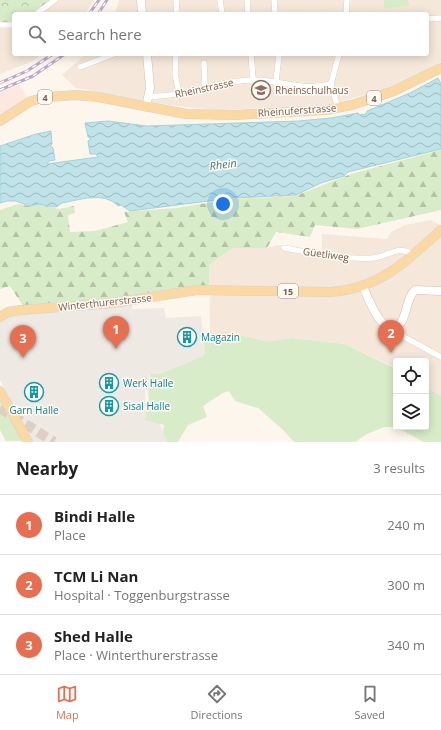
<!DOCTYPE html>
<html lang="en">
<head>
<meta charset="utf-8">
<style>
  body { margin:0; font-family:"Open Sans",sans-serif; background:#f2f2f2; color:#222 }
  .controls { position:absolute; right:12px; bottom:12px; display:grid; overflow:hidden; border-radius:4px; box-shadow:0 2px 10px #0003 }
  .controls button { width:36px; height:36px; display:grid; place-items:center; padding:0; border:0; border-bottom:1px solid #e0e0e0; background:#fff; color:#222; font:20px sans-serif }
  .you { position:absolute; left:223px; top:204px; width:14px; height:14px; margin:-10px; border:3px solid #fff; border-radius:50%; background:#1a73e8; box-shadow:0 0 0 6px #1a73e833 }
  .badge { display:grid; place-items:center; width:26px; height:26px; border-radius:50%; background:#e76f51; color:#fff; font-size:13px; font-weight:700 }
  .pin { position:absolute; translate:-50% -33px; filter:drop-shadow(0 1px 2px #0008) }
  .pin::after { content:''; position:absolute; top:21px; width:14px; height:12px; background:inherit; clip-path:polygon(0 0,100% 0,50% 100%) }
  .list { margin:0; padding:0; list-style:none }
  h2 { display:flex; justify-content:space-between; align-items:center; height:52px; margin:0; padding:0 16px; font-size:17px }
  h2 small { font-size:13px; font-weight:400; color:#767676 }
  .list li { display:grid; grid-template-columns:26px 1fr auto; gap:12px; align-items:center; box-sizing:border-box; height:60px; padding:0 16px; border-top:1px solid #e0e0e0 }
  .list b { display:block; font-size:15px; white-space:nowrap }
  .list p { margin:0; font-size:13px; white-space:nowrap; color:#767676 }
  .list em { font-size:13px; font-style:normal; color:#767676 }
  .icon { flex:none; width:22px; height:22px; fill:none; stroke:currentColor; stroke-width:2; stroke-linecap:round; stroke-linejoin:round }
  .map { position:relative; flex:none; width:441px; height:442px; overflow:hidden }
  .search { position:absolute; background:#fff; box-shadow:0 2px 10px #0003; left:12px; right:12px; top:12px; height:44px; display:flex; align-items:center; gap:10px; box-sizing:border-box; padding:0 14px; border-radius:4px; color:#767676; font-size:15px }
  .sheet { height:232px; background:#fff }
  nav { display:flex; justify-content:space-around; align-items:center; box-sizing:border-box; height:56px; border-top:1px solid #e0e0e0; background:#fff; font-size:11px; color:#767676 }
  nav a { display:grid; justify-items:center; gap:2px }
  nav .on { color:#e76f51 }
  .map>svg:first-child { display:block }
  .residential { fill:#f5e8da }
  .commercial { fill:#fde8e0 }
  .industrial { fill:#efe9e4 }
  .green { fill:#d8ecc9 }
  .forest { fill:url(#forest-firs) }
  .park { fill:url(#park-crowns) }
  .water { fill:url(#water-waves); stroke:#a5d3da }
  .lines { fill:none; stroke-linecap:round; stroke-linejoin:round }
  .highway-tunnel { stroke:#dcd0c4; stroke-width:10; stroke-dasharray:10 5; stroke-linecap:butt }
  .street-casing { stroke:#d1beb0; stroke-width:6 }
  .secondary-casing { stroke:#d6c0b0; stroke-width:9 }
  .primary-casing { stroke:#dad1cd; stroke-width:10 }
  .street { stroke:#fff; stroke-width:5.5 }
  .secondary { stroke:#fff; stroke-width:8 }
  .primary { stroke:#fbd9a5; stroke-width:9 }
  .rail-casing { stroke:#b9a8c9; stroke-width:3 }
  .rail { stroke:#fffaf3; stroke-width:1.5; stroke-dasharray:4.5; stroke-linecap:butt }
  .labels { text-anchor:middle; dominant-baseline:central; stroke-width:3; stroke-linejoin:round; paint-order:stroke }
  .shield { fill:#fffaf3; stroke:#a28b7f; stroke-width:1 }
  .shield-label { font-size:9px; font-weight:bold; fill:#7a5c4d }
  .street-label { font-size:10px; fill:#7a5c4d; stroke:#fffaf3 }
  .education-label { font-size:10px; fill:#785e54; stroke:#fffaf3; text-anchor:start }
  .culture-label { font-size:10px; fill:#0d838f; stroke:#fffaf3; text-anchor:start }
  .water-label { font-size:11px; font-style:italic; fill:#437c86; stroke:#fffaf3 }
</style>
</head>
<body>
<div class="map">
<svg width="441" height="442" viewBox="0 0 441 442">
  <defs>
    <pattern id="forest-firs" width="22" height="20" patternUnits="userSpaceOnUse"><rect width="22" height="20" fill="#d8ecc9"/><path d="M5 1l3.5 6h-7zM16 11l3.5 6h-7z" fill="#b4c2a5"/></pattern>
    <pattern id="park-crowns" width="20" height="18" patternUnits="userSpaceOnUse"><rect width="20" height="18" fill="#d8ecc9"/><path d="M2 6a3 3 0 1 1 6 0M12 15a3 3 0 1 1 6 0" fill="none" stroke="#b4c2a5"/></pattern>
    <pattern id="water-waves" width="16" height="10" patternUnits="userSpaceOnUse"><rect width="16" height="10" fill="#bfe3e8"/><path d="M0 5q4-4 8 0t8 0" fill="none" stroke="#a0bbbe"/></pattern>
  </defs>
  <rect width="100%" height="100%" fill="#fdf6ec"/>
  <g class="residential">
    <polygon points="0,0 94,0 85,14 14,14 14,54 42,54 31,62 0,74"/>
    <polygon points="119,0 441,0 441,62 399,85 326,106 214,110 169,105 76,88 62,75 86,54 427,54 427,14 115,14"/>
    <polygon points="431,220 440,225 441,224 441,396 426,388 426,361 396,361 396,368 345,344 291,338 267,343 210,334 209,265 233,248 267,248 277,245 322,253 322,234 387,239 391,232 405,225"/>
  </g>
  <polygon class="commercial" points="19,85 27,97 20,105 0,119 0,92"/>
  <polygon class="industrial" points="131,300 133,309 164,308 166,318 201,316 205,352 203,356 158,374 149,374 150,386 148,390 145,390 146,416 144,420 152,422 158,420 168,442 33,442 0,380 0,322 4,314"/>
  <g class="green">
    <polygon points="384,0 408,0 409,6 384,8"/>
    <polygon points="227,332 268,342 291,338 345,344 396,369 396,427 384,427 367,434 355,442 294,442 282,429 258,408 235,401 229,391 223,393 203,406 207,417 188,425 178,442 167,442 163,431 164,425 144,420 146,416 146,407 149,402 148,390 151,386 150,374 159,374 203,356 205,352 203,335"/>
    <polygon points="426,388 441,396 441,442 423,442 397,427 426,427"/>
    <polygon points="0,403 10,420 27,441 6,441 0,430"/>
  </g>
  <polygon class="forest" points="441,150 441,210 357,229 315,225 310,237 276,232 267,248 233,248 209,265 209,290 25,309 10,286 0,289 0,210 18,204 29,206 38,204 59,209 74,206 75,213 68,215 70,232 95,231 128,222 124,212 176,208 232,199 295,196 351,174"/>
  <polygon class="park" points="0,0 52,0 33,14 14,14 14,23 0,22"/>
  <path class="water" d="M438 78 441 84V149L348 172 344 176 321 183 296 195 232 198 130 211 121 205 118 206C104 191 79 200 62 203L56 207 38 204 29 206 16 201H7L0 203V146L36 134 51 131 52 144 50 146 53 148 55 160 49 161 47 164 98 157 96 154H90L88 141 91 139 88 137 85 123 108 121 147 126 299 121 331 118 358 113 360 115 366 114 367 111 410 93Z"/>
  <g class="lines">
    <polyline class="highway-tunnel" points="0,408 54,442"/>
    <defs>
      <g id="street">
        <polyline points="176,0 177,14"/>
        <polyline points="220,0 222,14"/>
        <polyline points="247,0 248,14"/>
        <polyline points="274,0 275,14"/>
        <polyline points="36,14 55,0"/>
        <polyline points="346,14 347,0"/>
        <polyline points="427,19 441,18"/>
        <polyline points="0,25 14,25"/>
        <polyline points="176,54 175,74 179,93"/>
        <polyline points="251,54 253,80"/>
        <polyline points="204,63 205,87"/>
        <polyline points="80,67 114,54"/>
        <polyline points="276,82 279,54"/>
        <path d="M149 96C184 98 216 81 251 80 279 79 304 92 331 84"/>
        <polyline points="338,108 331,84 339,54"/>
        <path d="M284 248C313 253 343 260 373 258 386 257 402 243 413 256"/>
        <polyline points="396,327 404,337 441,357"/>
      </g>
      <g id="secondary">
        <polyline points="141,0 142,14"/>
        <polyline points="146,107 150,88 147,54"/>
        <path d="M363 286C367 296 386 347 402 321 407 312 407 297 415 290L441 291"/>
      </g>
      <g id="primary">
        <polyline points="0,121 31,101 47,97 76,95 98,97 186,114 235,115 326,110 352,105 394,91 441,68"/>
        <path d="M0 317 8 312 21 310 113 303 197 290 330 292C379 289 407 261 441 230"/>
        <polyline points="0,391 28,442"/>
      </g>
    </defs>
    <use href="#street" class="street-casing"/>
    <use href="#secondary" class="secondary-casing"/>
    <use href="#primary" class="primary-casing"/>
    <use href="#street" class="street"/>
    <use href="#secondary" class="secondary"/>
    <use href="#primary" class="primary"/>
    <defs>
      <g id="rail">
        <polyline points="89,14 99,0"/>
        <polyline points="98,14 107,0"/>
        <polyline points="0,83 27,71 53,54"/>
        <polyline points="0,90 33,76 65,54"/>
      </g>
    </defs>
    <use href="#rail" class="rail-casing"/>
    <use href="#rail" class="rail"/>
  </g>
  <defs>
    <symbol id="school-ring" viewBox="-11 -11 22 22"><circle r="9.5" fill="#fffaf3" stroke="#8d6e63" stroke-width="1.5"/><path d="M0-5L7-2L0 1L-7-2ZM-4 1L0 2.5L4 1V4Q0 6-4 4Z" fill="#8d6e63"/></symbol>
    <symbol id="building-ring" viewBox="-11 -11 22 22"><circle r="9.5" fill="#fffaf3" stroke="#0f9aa8" stroke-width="1.5"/><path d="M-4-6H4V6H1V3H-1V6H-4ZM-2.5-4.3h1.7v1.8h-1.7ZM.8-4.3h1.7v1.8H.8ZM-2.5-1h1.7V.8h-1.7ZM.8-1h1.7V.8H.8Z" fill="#0f9aa8"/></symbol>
  </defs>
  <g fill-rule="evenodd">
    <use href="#school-ring" x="250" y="79" width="22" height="22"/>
    <use href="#building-ring" x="176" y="326" width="22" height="22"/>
    <use href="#building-ring" x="98" y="372" width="22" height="22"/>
    <use href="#building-ring" x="23" y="381" width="22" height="22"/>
    <use href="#building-ring" x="98" y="395" width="22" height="22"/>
  </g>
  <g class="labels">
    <g class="shield">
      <rect x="38" y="90" width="14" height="14" rx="3"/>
      <rect x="367" y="91" width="14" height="14" rx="3"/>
      <rect x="278" y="284" width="20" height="14" rx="3"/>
    </g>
    <g class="shield-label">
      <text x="45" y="97">4</text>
      <text x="374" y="98">4</text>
      <text x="288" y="291">15</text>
    </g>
    <g class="street-label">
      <text transform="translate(204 88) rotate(-12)">Rheinstrasse</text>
      <text transform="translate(297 110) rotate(-4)">Rheinuferstrasse</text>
      <text transform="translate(326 254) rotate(8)">Güetliweg</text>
      <text transform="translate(105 302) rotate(-6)">Winterthurerstrasse</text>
    </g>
    <g class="education-label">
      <text x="275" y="90">Rheinschulhaus</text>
    </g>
    <g class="culture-label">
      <text x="201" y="337">Magazin</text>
      <text x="123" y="383">Werk Halle</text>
      <text x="123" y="406">Sisal Halle</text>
      <text x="34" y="410" text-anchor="middle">Garn Halle</text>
    </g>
    <g class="water-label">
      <text transform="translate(223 164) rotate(-7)">Rhein</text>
    </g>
  </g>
</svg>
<div class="controls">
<button><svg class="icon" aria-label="locate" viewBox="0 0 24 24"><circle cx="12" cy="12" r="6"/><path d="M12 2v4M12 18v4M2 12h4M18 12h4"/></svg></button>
<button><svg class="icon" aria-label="layers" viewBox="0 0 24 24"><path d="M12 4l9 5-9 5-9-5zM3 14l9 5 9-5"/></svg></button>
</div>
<div class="you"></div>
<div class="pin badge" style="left:116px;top:349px">1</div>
<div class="pin badge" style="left:391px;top:353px">2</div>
<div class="pin badge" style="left:23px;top:358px">3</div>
<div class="search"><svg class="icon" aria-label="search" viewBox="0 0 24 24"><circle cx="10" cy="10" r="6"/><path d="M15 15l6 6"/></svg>Search here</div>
</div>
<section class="sheet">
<h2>Nearby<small>3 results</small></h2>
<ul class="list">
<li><span class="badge">1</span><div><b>Bindi Halle</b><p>Place</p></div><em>240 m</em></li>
<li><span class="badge">2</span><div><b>TCM Li Nan</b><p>Hospital · Toggenburgstrasse</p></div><em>300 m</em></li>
<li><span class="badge">3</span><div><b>Shed Halle</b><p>Place · Winterthurerstrasse</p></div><em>340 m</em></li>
</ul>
</section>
<nav>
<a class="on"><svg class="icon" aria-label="map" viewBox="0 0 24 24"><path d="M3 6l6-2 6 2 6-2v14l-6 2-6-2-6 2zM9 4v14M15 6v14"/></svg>Map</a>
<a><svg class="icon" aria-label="directions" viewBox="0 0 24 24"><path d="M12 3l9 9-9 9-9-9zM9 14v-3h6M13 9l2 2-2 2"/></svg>Directions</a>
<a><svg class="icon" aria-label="saved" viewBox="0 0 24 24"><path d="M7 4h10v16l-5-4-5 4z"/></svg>Saved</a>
</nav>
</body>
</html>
